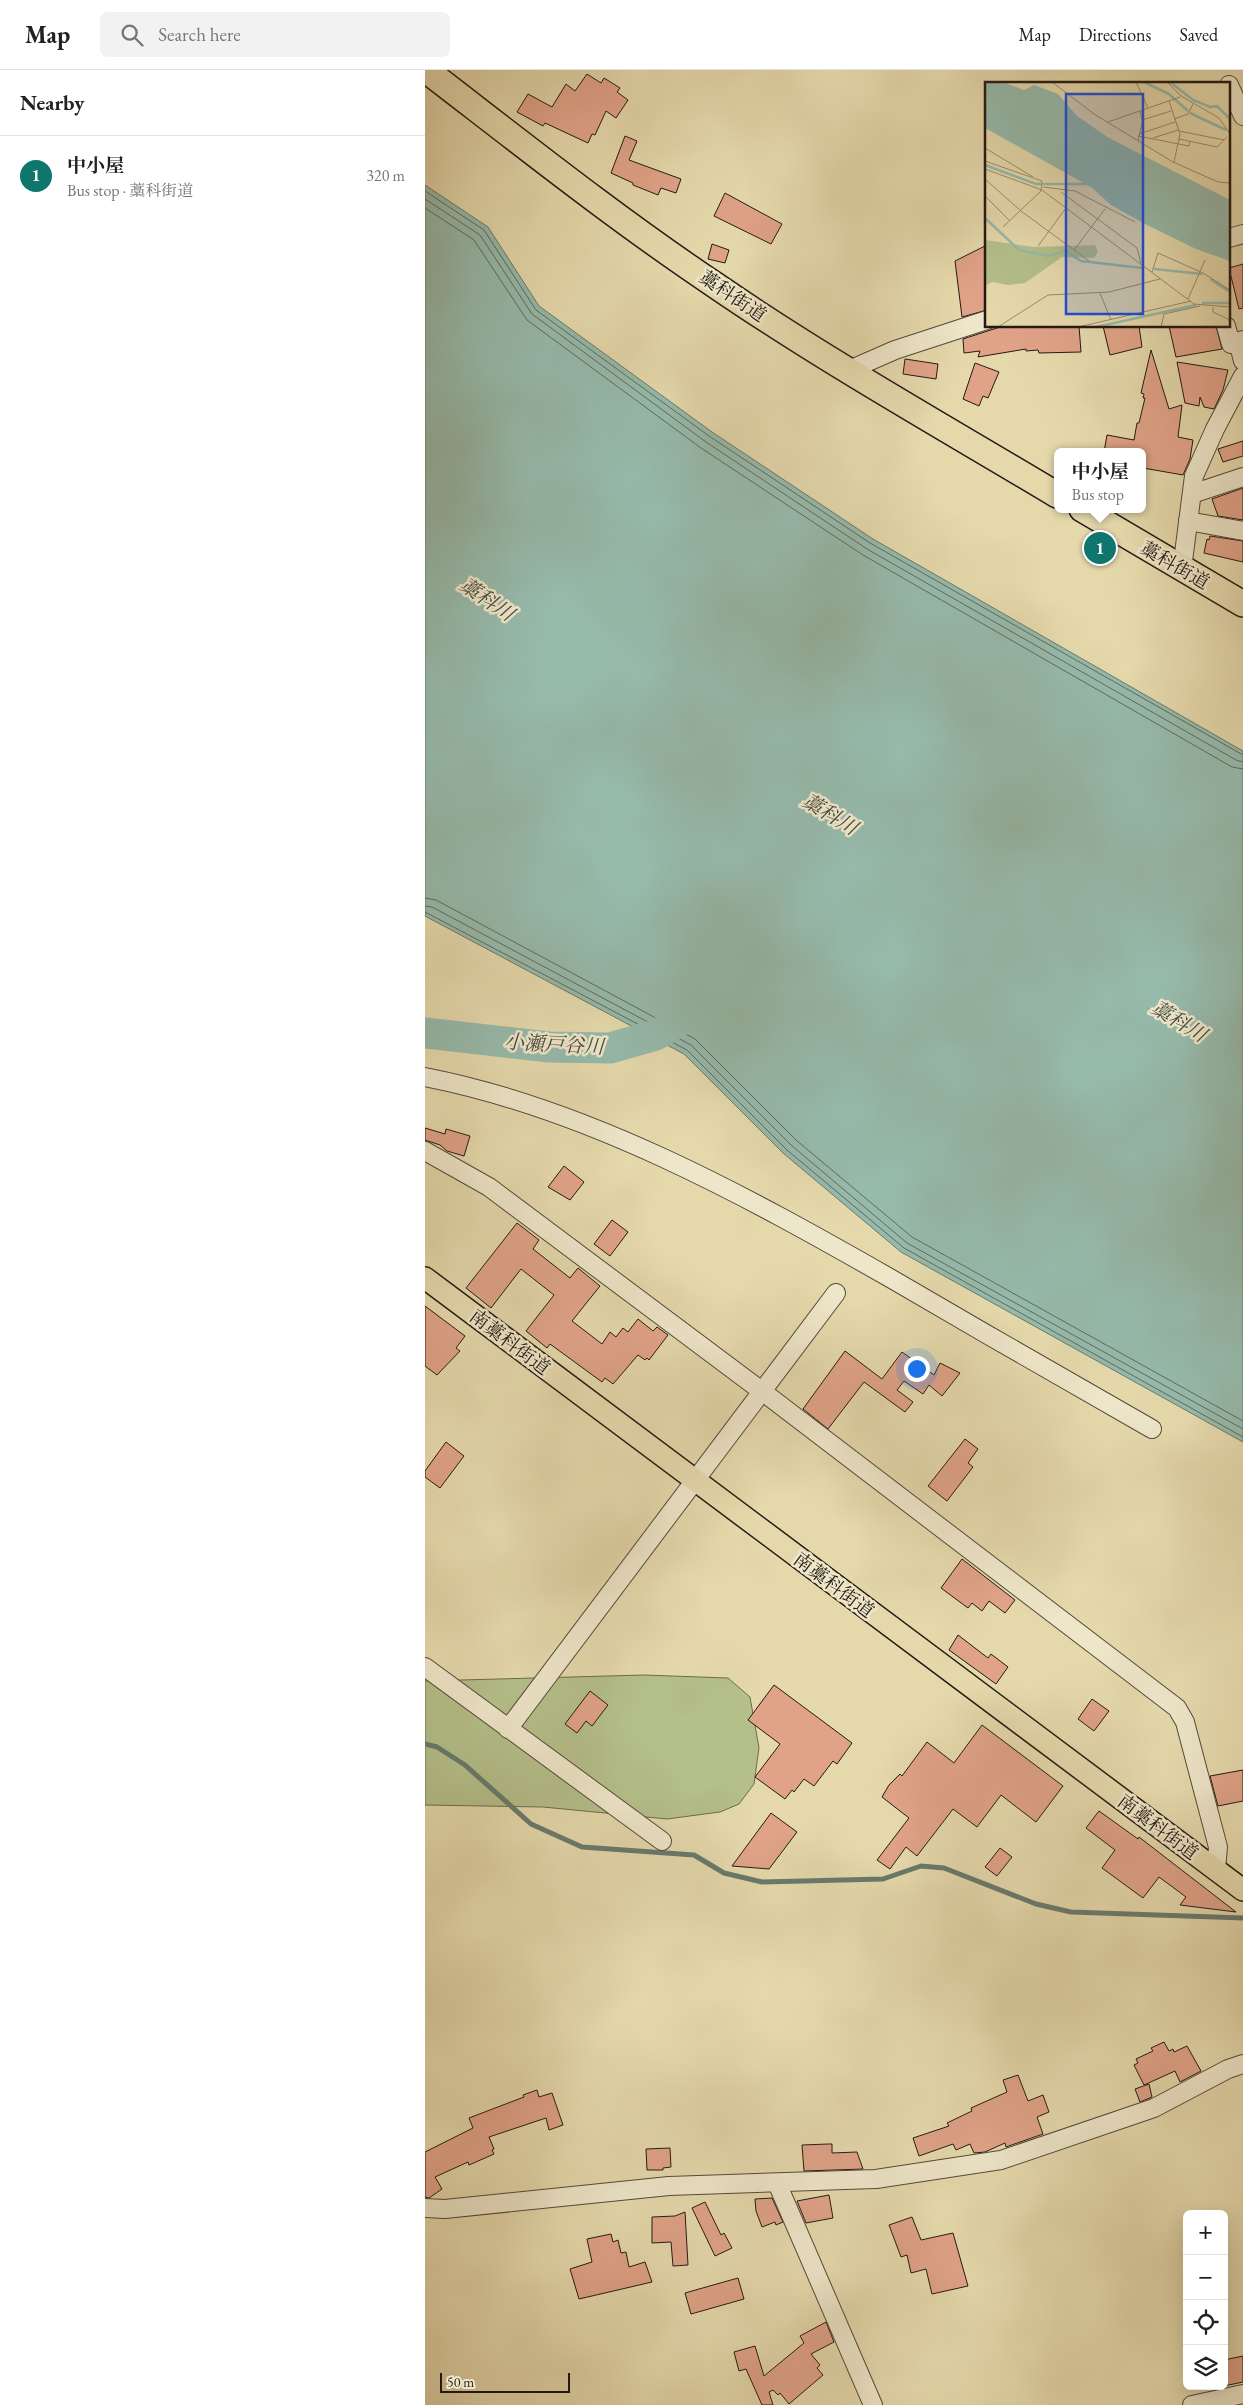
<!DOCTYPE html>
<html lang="en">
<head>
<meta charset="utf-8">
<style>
  body { margin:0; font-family:"EB Garamond","Noto Serif JP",serif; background:#f2f2f2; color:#222 }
  .controls { position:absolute; right:15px; bottom:15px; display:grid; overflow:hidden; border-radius:8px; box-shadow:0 5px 20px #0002 }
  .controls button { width:45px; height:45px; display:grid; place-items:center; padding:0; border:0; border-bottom:1px solid #e0e0e0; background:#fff; color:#222; font:25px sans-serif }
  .scale { position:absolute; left:15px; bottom:12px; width:130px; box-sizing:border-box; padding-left:5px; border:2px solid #241a13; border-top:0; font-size:14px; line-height:18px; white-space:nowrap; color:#241a13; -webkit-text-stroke:4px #eee6c9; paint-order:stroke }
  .you { position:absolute; left:491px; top:1298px; width:18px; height:18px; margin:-12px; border:4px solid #fff; border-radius:50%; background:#1a73e8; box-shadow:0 0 0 8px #1a73e833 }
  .badge { display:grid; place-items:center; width:32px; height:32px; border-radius:50%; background:#0f766e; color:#fff; font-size:16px; font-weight:700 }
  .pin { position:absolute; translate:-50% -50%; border:2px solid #fff; box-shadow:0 1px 5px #0006 }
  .popup { position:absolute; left:629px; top:378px; width:92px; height:65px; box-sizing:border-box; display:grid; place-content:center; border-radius:8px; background:#fff; filter:drop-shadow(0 1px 4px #0005); font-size:16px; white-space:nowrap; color:#767676 }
  .popup b { font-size:19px; color:#222 }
  .popup::after { content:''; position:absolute; left:50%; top:100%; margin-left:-10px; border:10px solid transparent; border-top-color:#fff }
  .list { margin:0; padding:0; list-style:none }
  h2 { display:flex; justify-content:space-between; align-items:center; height:65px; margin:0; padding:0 20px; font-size:21px }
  h2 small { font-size:16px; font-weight:400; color:#767676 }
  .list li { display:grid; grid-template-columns:32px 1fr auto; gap:15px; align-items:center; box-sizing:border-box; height:80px; padding:0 20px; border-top:1px solid #e0e0e0 }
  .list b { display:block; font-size:19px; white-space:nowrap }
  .list p { margin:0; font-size:16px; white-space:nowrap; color:#767676 }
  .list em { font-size:16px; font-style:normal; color:#767676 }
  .icon { flex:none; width:28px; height:28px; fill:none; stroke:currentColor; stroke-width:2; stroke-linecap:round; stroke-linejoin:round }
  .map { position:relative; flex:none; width:818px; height:2335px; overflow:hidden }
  header { display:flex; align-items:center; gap:30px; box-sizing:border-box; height:70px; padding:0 25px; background:#fff; border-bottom:1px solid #e0e0e0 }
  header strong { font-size:24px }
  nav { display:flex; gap:28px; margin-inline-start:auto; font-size:18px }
  .search { width:350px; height:45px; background:#f2f2f2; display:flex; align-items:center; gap:12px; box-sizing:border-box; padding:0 18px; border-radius:8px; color:#767676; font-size:19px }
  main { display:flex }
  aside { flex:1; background:#fff }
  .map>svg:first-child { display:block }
  .green { fill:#b4bf8a; stroke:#6c6c4e }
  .water { fill:#96baab; stroke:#687a6e }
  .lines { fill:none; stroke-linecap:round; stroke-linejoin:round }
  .shore { stroke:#5d6a5f; stroke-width:1 }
  .stream { stroke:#687a6e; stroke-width:5 }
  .river { stroke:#96baab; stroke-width:31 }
  .building { fill:#e0a388; stroke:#241a13 }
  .minor-casing { stroke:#544a39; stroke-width:20 }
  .major-casing { stroke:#241a13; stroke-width:24 }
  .highway-casing { stroke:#241a13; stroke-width:28 }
  .minor { stroke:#eee6c9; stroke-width:18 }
  .major { stroke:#e5d9ac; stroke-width:21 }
  .highway { stroke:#e5d9ac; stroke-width:25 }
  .labels { text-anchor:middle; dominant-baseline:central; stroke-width:5; stroke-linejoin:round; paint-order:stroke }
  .street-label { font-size:19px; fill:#241a13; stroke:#eee6c9 }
  .water-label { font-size:20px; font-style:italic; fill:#464a41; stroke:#eee6c9 }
  .inset-river { fill:none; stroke:#96baab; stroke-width:2.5 }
  .inset-road { fill:none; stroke:#988d6f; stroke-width:1 }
  .view { fill:#1d4ed8; fill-opacity:0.15; stroke:#1d4ed8; stroke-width:2.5 }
  .inset-edge { fill:none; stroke:#241a13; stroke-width:2.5 }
</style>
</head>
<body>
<header>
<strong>Map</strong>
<div class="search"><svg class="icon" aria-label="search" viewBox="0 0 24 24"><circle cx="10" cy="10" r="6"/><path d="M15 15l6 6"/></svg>Search here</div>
<nav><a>Map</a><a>Directions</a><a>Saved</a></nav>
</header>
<main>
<aside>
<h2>Nearby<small></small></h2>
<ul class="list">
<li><span class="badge">1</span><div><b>中小屋</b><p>Bus stop · 藁科街道</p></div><em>320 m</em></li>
</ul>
</aside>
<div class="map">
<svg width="818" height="2335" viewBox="0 0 818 2335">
  <rect width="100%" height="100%" fill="#e5d9ac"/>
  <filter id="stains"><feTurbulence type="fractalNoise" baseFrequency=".004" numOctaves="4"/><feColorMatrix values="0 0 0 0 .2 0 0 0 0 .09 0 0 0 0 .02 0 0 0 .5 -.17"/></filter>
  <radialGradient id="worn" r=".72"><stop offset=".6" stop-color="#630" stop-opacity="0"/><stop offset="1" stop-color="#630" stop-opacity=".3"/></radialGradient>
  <polygon class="green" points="219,1605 303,1608 325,1627 334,1678 329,1714 314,1734 295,1742 242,1749 118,1737 0,1735 0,1611"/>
  <polygon class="water" points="0,115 63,157 114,236 287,362 448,469 818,681 818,1372 476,1182 358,1083 259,984 0,846"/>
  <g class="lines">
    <g class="shore">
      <polyline points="0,121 59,160 111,240 284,366 445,473 818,685"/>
      <polyline points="0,129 55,165 107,244 281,372 442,479 811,690 818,692"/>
      <polyline points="0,138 49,170 102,250 276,378 438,485 807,697 818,699"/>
      <polyline points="0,828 11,830 270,969 371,1070 487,1167 818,1351"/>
      <polyline points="0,836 7,837 266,975 366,1075 482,1173 818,1359"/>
      <polyline points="0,842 262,980 362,1080 479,1178 818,1367"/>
    </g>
    <polyline class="stream" points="0,1674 12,1677 40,1695 106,1754 157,1777 269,1785 299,1803 337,1812 458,1809 496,1796 519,1798 611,1834 646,1842 818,1848"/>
    <polyline class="river" points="0,963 124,977 185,978 231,965 253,952"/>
  </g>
  <g class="building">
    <polygon points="162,4 176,13 179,8 195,18 192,22 203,30 191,48 181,41 170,65 167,64 163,73 120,53 118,56 92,42 103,24 127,37 141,14 150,21"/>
    <polygon points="200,66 212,71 204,90 256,109 251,123 236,118 233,125 208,115 208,113 186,103"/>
    <polygon points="300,123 357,154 346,174 289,146"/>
    <polygon points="287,174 304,180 300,193 283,189"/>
    <polygon points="562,175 562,240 537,247 530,191"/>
    <polygon points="818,194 818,238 814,239 804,198"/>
    <polygon points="578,256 654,256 656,282 614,283 613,280 601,281 601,279 553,287 555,281 539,283 538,269"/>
    <polygon points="678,256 714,256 717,277 685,285"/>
    <polygon points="744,256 791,256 797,279 751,287"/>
    <polygon points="726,280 744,339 757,335 753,367 768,370 765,389 758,405 718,398 718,382 679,382 682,365 709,370 712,353 714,353 720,328 718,328 719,324 716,323"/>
    <polygon points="480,289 513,294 511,309 478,304"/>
    <polygon points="752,292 803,300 798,320 789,339 779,337 775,327 774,336 760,333"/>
    <polygon points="550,293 574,302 563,328 558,326 554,336 538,329"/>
    <polygon points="818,371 818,386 798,392 793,379"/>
    <polygon points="818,418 818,450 793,446 787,429"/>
    <polygon points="785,466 818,471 818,492 779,483 782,469 784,470"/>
    <polygon points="0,1058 20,1064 21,1059 45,1066 39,1086 22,1081 15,1075 0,1070"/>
    <polygon points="139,1096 159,1112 145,1130 123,1117"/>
    <polygon points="187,1150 203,1162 185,1186 169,1174"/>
    <polygon points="92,1153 114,1170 108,1179 145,1208 153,1198 175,1216 147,1251 177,1274 185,1262 191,1267 198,1258 203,1262 213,1249 228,1261 232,1257 243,1265 224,1290 222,1288 220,1290 213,1285 188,1314 180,1308 177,1312 125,1274 122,1278 101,1261 129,1225 96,1199 66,1238 41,1218"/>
    <polygon points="0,1236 40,1266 31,1278 35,1281 12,1305 0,1296"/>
    <polygon points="420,1281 457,1309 477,1282 509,1305 515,1293 535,1303 517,1326 504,1315 498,1324 479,1311 472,1320 488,1332 480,1342 439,1312 403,1359 378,1339"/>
    <polygon points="540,1369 553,1379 543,1393 548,1397 522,1431 503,1416"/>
    <polygon points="21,1372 39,1386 15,1418 0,1407 0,1401"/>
    <polygon points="537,1489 590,1530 580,1543 564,1531 557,1541 547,1533 543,1538 516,1518"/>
    <polygon points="533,1565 563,1588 566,1584 583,1597 571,1614 524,1580"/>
    <polygon points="349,1615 427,1673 412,1694 408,1691 389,1716 379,1709 369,1722 367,1720 360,1729 330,1707 355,1674 323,1650"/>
    <polygon points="165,1621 183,1635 167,1656 161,1651 152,1663 140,1654"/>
    <polygon points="667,1629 684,1641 669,1661 653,1649"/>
    <polygon points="557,1655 638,1716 611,1752 576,1725 552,1757 528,1739 492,1786 481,1777 465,1799 452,1790 484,1748 457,1727 464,1715 475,1704 477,1706 502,1672 529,1693"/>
    <polygon points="818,1700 818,1731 793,1736 785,1706"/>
    <polygon points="674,1741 713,1769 714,1767 811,1842 755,1835 761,1827 734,1807 718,1828 677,1798 690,1780 661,1758"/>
    <polygon points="346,1743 372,1762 344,1799 307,1796"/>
    <polygon points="575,1778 587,1787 572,1806 560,1797"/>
    <polygon points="739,1972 744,1981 748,1979 749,1982 762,1976 776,2001 755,2012 750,2001 719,2015 709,1995 713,1993 711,1989 728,1981 726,1978"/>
    <polygon points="593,2005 603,2031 618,2025 624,2042 612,2047 618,2064 581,2077 580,2073 560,2082 549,2083 545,2074 531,2080 528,2074 494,2086 488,2068 524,2056 522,2053 547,2041 546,2038 582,2022 578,2010"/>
    <polygon points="724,2014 727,2027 715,2032 710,2019"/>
    <polygon points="112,2020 114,2027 127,2023 138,2055 124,2060 121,2048 64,2067 69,2079 67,2080 69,2084 44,2095 43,2092 10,2107 17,2119 4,2128 0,2127 0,2082 48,2058 44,2048 99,2027 98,2025"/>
    <polygon points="403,2074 407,2074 407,2083 432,2082 438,2099 379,2101 377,2075"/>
    <polygon points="245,2078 246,2097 238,2098 238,2100 222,2100 221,2079"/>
    <polygon points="404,2125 408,2148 381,2153 372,2131"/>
    <polygon points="347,2128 358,2152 351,2155 350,2152 337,2157 331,2141 330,2129"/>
    <polygon points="280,2132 296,2165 299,2163 307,2178 290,2186 267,2138"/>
    <polygon points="260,2142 263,2195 248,2196 246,2172 227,2173 227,2147 250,2146"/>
    <polygon points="487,2147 496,2170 528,2163 543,2216 507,2224 501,2199 486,2203 482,2185 476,2187 464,2155"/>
    <polygon points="186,2164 188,2172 193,2170 196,2183 201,2182 204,2197 220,2192 227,2212 154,2229 145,2199 167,2192 162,2169"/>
    <polygon points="313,2208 319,2229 266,2244 260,2223"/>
    <polygon points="401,2252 409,2272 386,2284 395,2295 392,2298 398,2305 364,2334 355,2323 353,2325 348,2320 344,2322 348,2335 337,2335 321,2299 314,2301 309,2282 330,2276 339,2306 379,2273 375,2266"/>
    <polygon points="818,2286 818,2312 799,2316 799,2290"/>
  </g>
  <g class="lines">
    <defs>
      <g id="minor">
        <polyline points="804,15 818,46"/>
        <polyline points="804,168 818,164"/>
        <polyline points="801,256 806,274 818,270"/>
        <polyline points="813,271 818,291"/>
        <polyline points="422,301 470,280 562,250"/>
        <polyline points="767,424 818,407"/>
        <polyline points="763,451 818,461"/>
        <polyline points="757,499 769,406 790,359 818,306"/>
        <path d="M0 1007C164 1039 321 1126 465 1208 552 1259 639 1309 727 1359"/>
        <polyline points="0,1081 64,1117 338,1322 752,1638 760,1652 793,1777 791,1799"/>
        <polyline points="0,1597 237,1771"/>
        <polyline points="83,1659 411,1223"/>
        <polyline points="352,2113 448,2335"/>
        <polyline points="0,2138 20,2139 244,2116 451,2109 576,2090 729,2038 803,1999 818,1994"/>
        <polyline points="767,2335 818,2324"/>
      </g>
      <polyline id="major" points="0,1208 818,1820"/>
      <g id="highway">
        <path d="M1 0C96 73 190 148 290 215 401 291 517 356 632 425"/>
        <polyline points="657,439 818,534"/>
      </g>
    </defs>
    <use href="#minor" class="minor-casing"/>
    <use href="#major" class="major-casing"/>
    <use href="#highway" class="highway-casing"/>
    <use href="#minor" class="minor"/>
    <use href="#major" class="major"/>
    <use href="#highway" class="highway"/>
  </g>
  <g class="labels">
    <g class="street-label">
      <text transform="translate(308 226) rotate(34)">藁科街道</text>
      <text transform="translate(750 495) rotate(30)">藁科街道</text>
      <text transform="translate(85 1272) rotate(37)">南藁科街道</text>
      <text transform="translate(409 1515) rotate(37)">南藁科街道</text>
      <text transform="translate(733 1757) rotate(37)">南藁科街道</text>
    </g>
    <g class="water-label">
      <text transform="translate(62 529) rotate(34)">藁科川</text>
      <text transform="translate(405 744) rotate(31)">藁科川</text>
      <text transform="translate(754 951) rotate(31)">藁科川</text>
      <text transform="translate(129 974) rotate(3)">小瀬戸谷川</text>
    </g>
  </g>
  <g transform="translate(560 12)">
    <rect width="245" height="245" fill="#e5d9ac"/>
    <path d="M0 158 49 165 110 163 113 170 109 176 77 175 40 201 23 203 7 200 0 204Z" fill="#b4bf8a"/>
    <path d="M0 0H18L39 8 49 3 73 12 92 34 124 56 245 118V179L211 167 162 143 126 123 106 105 0 46Z" fill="#96baab"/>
    <path class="inset-river" d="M159 0 184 12 203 29M185 0 208 18 225 25 232 24 245 37M205 31 241 48M0 83 51 102H105M0 136 34 168 63 174 80 169 96 179 157 186M169 187 217 192M225 197 245 210M217 221H245M111 245 211 223"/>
    <path class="inset-road" d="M67 0 109 32 188 80 233 100 245 101M151 0 163 26M182 0 196 14 234 36 245 52M184 19 195 52 189 80M155 29 157 38 186 29M189 37 203 32 208 22M123 40 195 15M194 49 239 58M154 52 190 40M153 54 204 64 205 59M168 56 193 48M194 57 232 65 242 55M153 59 158 37M0 66 48 95M0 79 57 99 56 109 18 145M0 87 57 108 209 222 245 225M0 97 36 129M58 105 90 109 150 140M76 110 152 166 156 181M0 114 25 139M36 129 104 179M53 164 81 126M89 168 120 127M167 190 173 171 218 191 245 208M115 211 126 238M203 217 220 178M228 225V230L245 238M13 245 63 213 124 210 175 197M93 245 206 219M176 245 179 232 215 224"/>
    <path class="view" d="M81 12H158V232H81Z"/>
    <rect width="245" height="245" class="inset-edge"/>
  </g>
  <rect width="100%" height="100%" filter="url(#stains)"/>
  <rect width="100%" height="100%" fill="url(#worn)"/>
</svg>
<div class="controls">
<button>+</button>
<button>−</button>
<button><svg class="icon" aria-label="locate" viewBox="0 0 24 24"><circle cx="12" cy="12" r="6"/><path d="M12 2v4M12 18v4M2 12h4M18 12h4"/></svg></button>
<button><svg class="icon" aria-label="layers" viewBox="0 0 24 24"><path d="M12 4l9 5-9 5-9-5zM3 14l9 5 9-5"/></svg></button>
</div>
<div class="scale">50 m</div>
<div class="you"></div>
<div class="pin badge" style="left:675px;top:478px">1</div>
<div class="popup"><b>中小屋</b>Bus stop</div>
</div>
</main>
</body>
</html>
